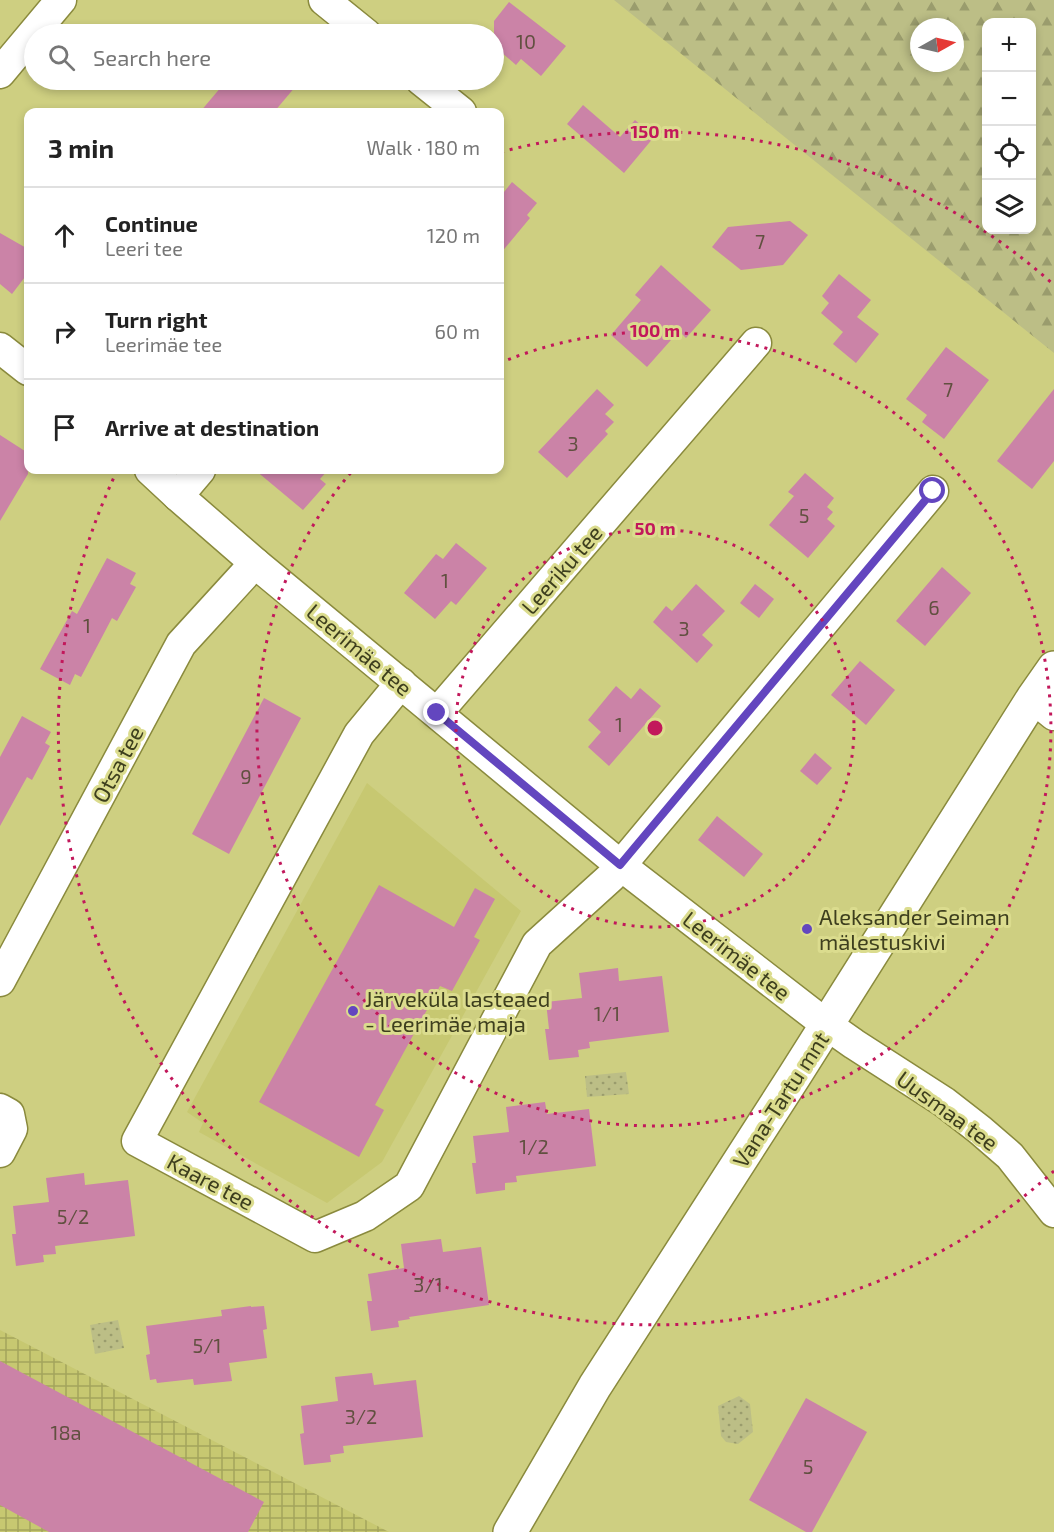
<!DOCTYPE html>
<html lang="en">
<head>
<meta charset="utf-8">
<style>
  body { margin:0; font-family:"Exo 2",sans-serif; background:#f2f2f2; color:#222 }
  .controls { position:absolute; right:18px; top:18px; display:grid; overflow:hidden; border-radius:12px; box-shadow:0 3px 9px #0003 }
  .controls button { width:54px; height:54px; display:grid; place-items:center; padding:0; border:0; border-bottom:2px solid #e0e0e0; background:#fff; color:#222; font:30px sans-serif }
  .compass { position:absolute; left:910px; top:18px; width:54px; height:54px; border-radius:50%; background:#fff; box-shadow:0 3px 9px #0003; rotate:82deg }
  .stop { position:absolute; width:18px; height:18px; margin:-14px; border:4px solid #6346bf; border-radius:50%; background:#fff }
  .stop.end { background:#6346bf; border-color:#fff; box-shadow:0 2px 6px #0008 }
  .list { margin:0; padding:0; list-style:none }
  h2 { display:flex; justify-content:space-between; align-items:center; height:78px; margin:0; padding:0 24px; font-size:26px }
  h2 small { font-size:20px; font-weight:400; color:#767676 }
  .list li { display:grid; grid-template-columns:39px 1fr auto; gap:18px; align-items:center; box-sizing:border-box; height:96px; padding:0 24px; border-top:2px solid #e0e0e0 }
  .list b { display:block; font-size:22px; white-space:nowrap }
  .list p { margin:0; font-size:20px; white-space:nowrap; color:#767676 }
  .list em { font-size:20px; font-style:normal; color:#767676 }
  .icon { flex:none; width:33px; height:33px; fill:none; stroke:currentColor; stroke-width:2; stroke-linecap:round; stroke-linejoin:round }
  .map { position:relative; flex:none; width:1054px; height:1532px; overflow:hidden }
  .search { position:absolute; background:#fff; box-shadow:0 3px 9px #0003; left:24px; top:24px; width:480px; height:66px; display:flex; align-items:center; gap:15px; box-sizing:border-box; padding:0 21px; border-radius:33px; color:#767676; font-size:22px }
  .panel { position:absolute; background:#fff; box-shadow:0 3px 9px #0003; left:24px; top:108px; width:480px; height:366px; border-radius:12px }
  .map>svg:first-child { display:block }
  .built { fill:#c7c871 }
  .industrial { fill:url(#industrial-grid) }
  .forest { fill:url(#forest-firs); fill-rule:evenodd }
  .park { fill:url(#park-dots) }
  .building { fill:#cb83a7 }
  .lines { fill:none; stroke-linecap:round; stroke-linejoin:round }
  .minor-casing { stroke:#8a8a3d; stroke-width:33 }
  .tertiary-casing { stroke:#8a8a3d; stroke-width:36 }
  .minor { stroke:#fff; stroke-width:30 }
  .tertiary { stroke:#fff; stroke-width:33 }
  .route { stroke:#6346bf; stroke-width:8 }
  .ring { fill:none; stroke:#c2185b; stroke-width:3; stroke-dasharray:3 6 }
  .poi-dot { fill:#6346bf; stroke:#dbdc8e; stroke-width:2 }
  .labels { text-anchor:middle; dominant-baseline:central; stroke-width:6; stroke-linejoin:round; paint-order:stroke }
  .number-label { font-size:20px; fill:#615040 }
  .street-label { font-size:22px; fill:#3e3f1e; stroke:#dbdc8e }
  .poi-label { font-size:22px; fill:#3e3f1e; stroke:#dbdc8e; text-anchor:start }
  .centre { fill:#c2185b; stroke:#dbdc8e; stroke-width:3 }
  .ring-label { font-size:18px; text-anchor:middle; font-weight:bold; fill:#c2185b; stroke:#dbdc8e; stroke-width:6; stroke-linejoin:round; paint-order:stroke }
</style>
</head>
<body>
<div class="map">
<svg width="1054" height="1532" viewBox="0 0 1054 1532">
  <defs>
    <pattern id="industrial-grid" width="8" height="8" patternUnits="userSpaceOnUse" patternTransform="scale(1.5)"><rect width="8" height="8" fill="#c7c871"/><path d="M0 4h8M4 0v8" fill="none" stroke="#a3a45c"/></pattern>
    <pattern id="forest-firs" width="22" height="20" patternUnits="userSpaceOnUse" patternTransform="scale(1.5)"><rect width="22" height="20" fill="#bcbe86"/><path d="M5 1l3.5 6h-7zM16 11l3.5 6h-7z" fill="#9a9c6d"/></pattern>
    <pattern id="park-dots" width="8" height="8" patternUnits="userSpaceOnUse" patternTransform="scale(1.5)"><rect width="8" height="8" fill="#bcbe86"/><path d="M2 2h.1M6 6h.1" fill="none" stroke="#9a9c6d" stroke-width="1.8" stroke-linecap="round"/></pattern>
  </defs>
  <rect width="100%" height="100%" fill="#cecf81"/>
  <polygon class="built" points="367,783 521,911 382,1162 327,1203 199,1132 203,1123 187,1112"/>
  <polygon class="industrial" points="0,1330 389,1532 0,1532"/>
  <path class="forest" d="M614 0H1054V353ZM986 22H1032V230H986ZM919 27H955V63H919Z"/>
  <g class="park">
    <polygon points="626,1072 629,1094 587,1097 585,1076"/>
    <polygon points="118,1320 124,1348 95,1354 90,1325"/>
    <polygon points="739,1396 750,1404 753,1432 738,1444 726,1442 721,1436 718,1406"/>
  </g>
  <g class="building">
    <polygon points="509,2 566,46 541,76 521,59 516,65 494,46 494,21"/>
    <polygon points="227,80 301,80 274,112 200,112"/>
    <polygon points="583,105 620,137 635,120 654,137 624,173 567,124"/>
    <polygon points="512,182 537,203 527,215 530,218 500,254 500,197"/>
    <polygon points="790,221 808,235 783,265 741,270 712,247 728,227"/>
    <polygon points="0,233 28,249 28,273 12,294 0,284"/>
    <polygon points="661,265 711,310 686,338 679,331 647,367 611,335 641,300 635,295"/>
    <polygon points="839,274 871,300 857,317 879,334 856,363 833,344 843,332 821,313 829,303 822,296"/>
    <polygon points="946,347 989,380 944,439 922,422 927,415 906,399"/>
    <polygon points="597,389 614,405 605,414 614,422 605,431 608,434 567,478 538,452"/>
    <polygon points="1054,389 1054,461 1032,489 997,461"/>
    <polygon points="0,435 28,453 28,474 0,521"/>
    <polygon points="255,470 328,470 320,479 326,484 303,510"/>
    <polygon points="805,473 834,498 827,507 833,512 827,519 835,526 808,558 769,525 794,496 788,492"/>
    <polygon points="456,543 487,568 456,605 451,601 435,619 404,593 436,554 443,559"/>
    <polygon points="107,558 136,573 130,584 136,587 117,621 112,618 81,677 75,674 70,685 40,669 72,611 77,614"/>
    <polygon points="942,567 971,593 925,646 896,621"/>
    <polygon points="696,584 725,611 702,635 713,645 697,663 653,622 666,606 672,611"/>
    <polygon points="755,584 774,599 759,618 740,603"/>
    <polygon points="860,661 895,690 866,725 831,695"/>
    <polygon points="616,686 631,699 640,688 661,706 609,766 588,747 601,732 588,720"/>
    <polygon points="264,698 301,718 229,854 192,834"/>
    <polygon points="22,716 51,732 45,743 50,746 32,780 27,777 0,826 0,757"/>
    <polygon points="815,753 832,768 817,785 800,771"/>
    <polygon points="717,816 763,854 744,877 698,840"/>
    <polygon points="379,885 454,927 475,888 495,899 474,937 480,940 452,991 440,986 375,1105 384,1110 359,1157 259,1102"/>
    <polygon points="618,968 619,981 662,976 669,1032 589,1042 590,1048 578,1050 579,1057 549,1060 545,1029 549,1029 546,1002 582,998 579,973"/>
    <polygon points="545,1102 547,1114 589,1109 596,1166 516,1176 517,1182 505,1183 505,1190 476,1194 472,1163 476,1163 473,1136 509,1132 506,1107"/>
    <polygon points="84,1173 85,1185 128,1180 135,1236 55,1246 56,1254 43,1255 44,1262 16,1266 12,1234 16,1234 13,1206 49,1202 46,1178"/>
    <polygon points="441,1239 443,1252 481,1247 489,1305 409,1317 410,1319 398,1321 399,1327 371,1331 367,1301 372,1301 368,1274 404,1268 401,1244"/>
    <polygon points="251,1306 251,1307 264,1306 267,1329 263,1330 267,1358 229,1363 232,1381 194,1385 193,1379 157,1383 156,1379 150,1380 146,1355 150,1354 146,1326 222,1316 221,1310"/>
    <polygon points="0,1361 264,1502 248,1532 49,1532 0,1505"/>
    <polygon points="372,1373 374,1385 416,1380 423,1437 343,1446 344,1453 330,1455 331,1462 304,1465 300,1434 304,1433 301,1406 338,1401 335,1377"/>
    <polygon points="806,1398 867,1432 812,1532 806,1532 749,1500"/>
  </g>
  <g class="lines">
    <defs>
      <g id="minor">
        <polyline points="324,0 366,34"/>
        <polyline points="0,73 61,0"/>
        <polyline points="421,80 461,112"/>
        <polyline points="0,348 28,370"/>
        <polyline points="150,470 178,496 255,563 620,865 827,1025 854,1044 944,1102 980,1130 1010,1156 1054,1212"/>
        <polyline points="178,496 200,470"/>
        <polyline points="401,683 359,734 137,1141 315,1237 365,1216 409,1186 537,944 611,877 933,491"/>
        <polyline points="1033,698 1054,715"/>
        <polyline points="437,713 756,343"/>
        <polyline points="0,981 181,644 255,563"/>
        <polyline points="0,1109 9,1114 12,1129 0,1152"/>
      </g>
      <polyline id="tertiary" points="510,1532 595,1386 795,1075 1033,698 1054,668"/>
    </defs>
    <use href="#minor" class="minor-casing"/>
    <use href="#tertiary" class="tertiary-casing"/>
    <use href="#minor" class="minor"/>
    <use href="#tertiary" class="tertiary"/>
  </g>
  <g class="lines">
    <polyline class="route" points="437,713 620,865 933,491"/>
  </g>
  <g class="ring">
    <circle cx="655" cy="728" r="199"/>
    <path d="M500 363A397 397 0 1 1 353 470"/>
    <path d="M1054 1171A596 596 0 0 1 117 471M501 152A596 596 0 0 1 1054 285"/>
  </g>
  <g class="poi-dot">
    <circle cx="807" cy="929" r="6"/>
    <circle cx="353" cy="1011" r="6"/>
  </g>
  <g class="labels">
    <g class="number-label">
      <text x="526" y="41">10</text>
      <text x="760" y="241">7</text>
      <text x="948" y="389">7</text>
      <text x="573" y="443">3</text>
      <text x="804" y="515">5</text>
      <text x="445" y="580">1</text>
      <text x="934" y="607">6</text>
      <text x="87" y="625">1</text>
      <text x="684" y="628">3</text>
      <text x="619" y="724">1</text>
      <text x="246" y="776">9</text>
      <text x="607" y="1013">1/1</text>
      <text x="534" y="1146">1/2</text>
      <text x="73" y="1216">5/2</text>
      <text x="428" y="1284">3/1</text>
      <text x="207" y="1345">5/1</text>
      <text x="361" y="1416">3/2</text>
      <text x="66" y="1432">18a</text>
      <text x="808" y="1466">5</text>
    </g>
    <g class="street-label">
      <text transform="translate(561 569) rotate(-49)">Leeriku tee</text>
      <text transform="translate(360 649) rotate(40)">Leerimäe tee</text>
      <text transform="translate(117 764) rotate(-62)">Otsa tee</text>
      <text transform="translate(737 955) rotate(38)">Leerimäe tee</text>
      <text transform="translate(780 1099) rotate(-57)">Vana-Tartu mnt</text>
      <text transform="translate(948 1110) rotate(36)">Uusmaa tee</text>
      <text transform="translate(211 1181) rotate(28)">Kaare tee</text>
    </g>
    <g class="poi-label">
      <text x="819" y="916">Aleksander Seiman<tspan x="819" dy="25">mälestuskivi</tspan></text>
      <text x="365" y="998">Järveküla lasteaed<tspan x="365" dy="25">- Leerimäe maja</tspan></text>
    </g>
  </g>
  <circle cx="655" cy="728" r="9" class="centre"/>
  <g class="ring-label">
    <text x="655" y="138">150 m</text>
    <text x="655" y="337">100 m</text>
    <text x="655" y="535">50 m</text>
  </g>
</svg>
<div class="controls">
<button>+</button>
<button>−</button>
<button><svg class="icon" aria-label="locate" viewBox="0 0 24 24"><circle cx="12" cy="12" r="6"/><path d="M12 2v4M12 18v4M2 12h4M18 12h4"/></svg></button>
<button><svg class="icon" aria-label="layers" viewBox="0 0 24 24"><path d="M12 4l9 5-9 5-9-5zM3 14l9 5 9-5"/></svg></button>
</div>
<svg class="compass" viewBox="-18 -18 36 36"><path d="M0-13l5 13h-10z" fill="#e53935"/><path d="M0 13l5-13h-10z" fill="#767676"/></svg>
<div class="stop" style="left:933px;top:491px"></div>
<div class="stop end" style="left:437px;top:713px"></div>
<div class="search"><svg class="icon" aria-label="search" viewBox="0 0 24 24"><circle cx="10" cy="10" r="6"/><path d="M15 15l6 6"/></svg>Search here</div>
<section class="panel">
<h2>3 min<small>Walk · 180 m</small></h2>
<ul class="list">
<li><svg class="icon" aria-label="ahead" viewBox="0 0 24 24"><path d="M12 20V5M6 11l6-6 6 6"/></svg><div><b>Continue</b><p>Leeri tee</p></div><em>120 m</em></li>
<li><svg class="icon" aria-label="right" viewBox="0 0 24 24"><path d="M7 20v-9h11M14 6l5 5-5 5"/></svg><div><b>Turn right</b><p>Leerimäe tee</p></div><em>60 m</em></li>
<li><svg class="icon" aria-label="arrive" viewBox="0 0 24 24"><path d="M6 21V4h12l-3 4 3 4H6"/></svg><div><b>Arrive at destination</b></div></li>
</ul>
</section>
</div>
</body>
</html>
